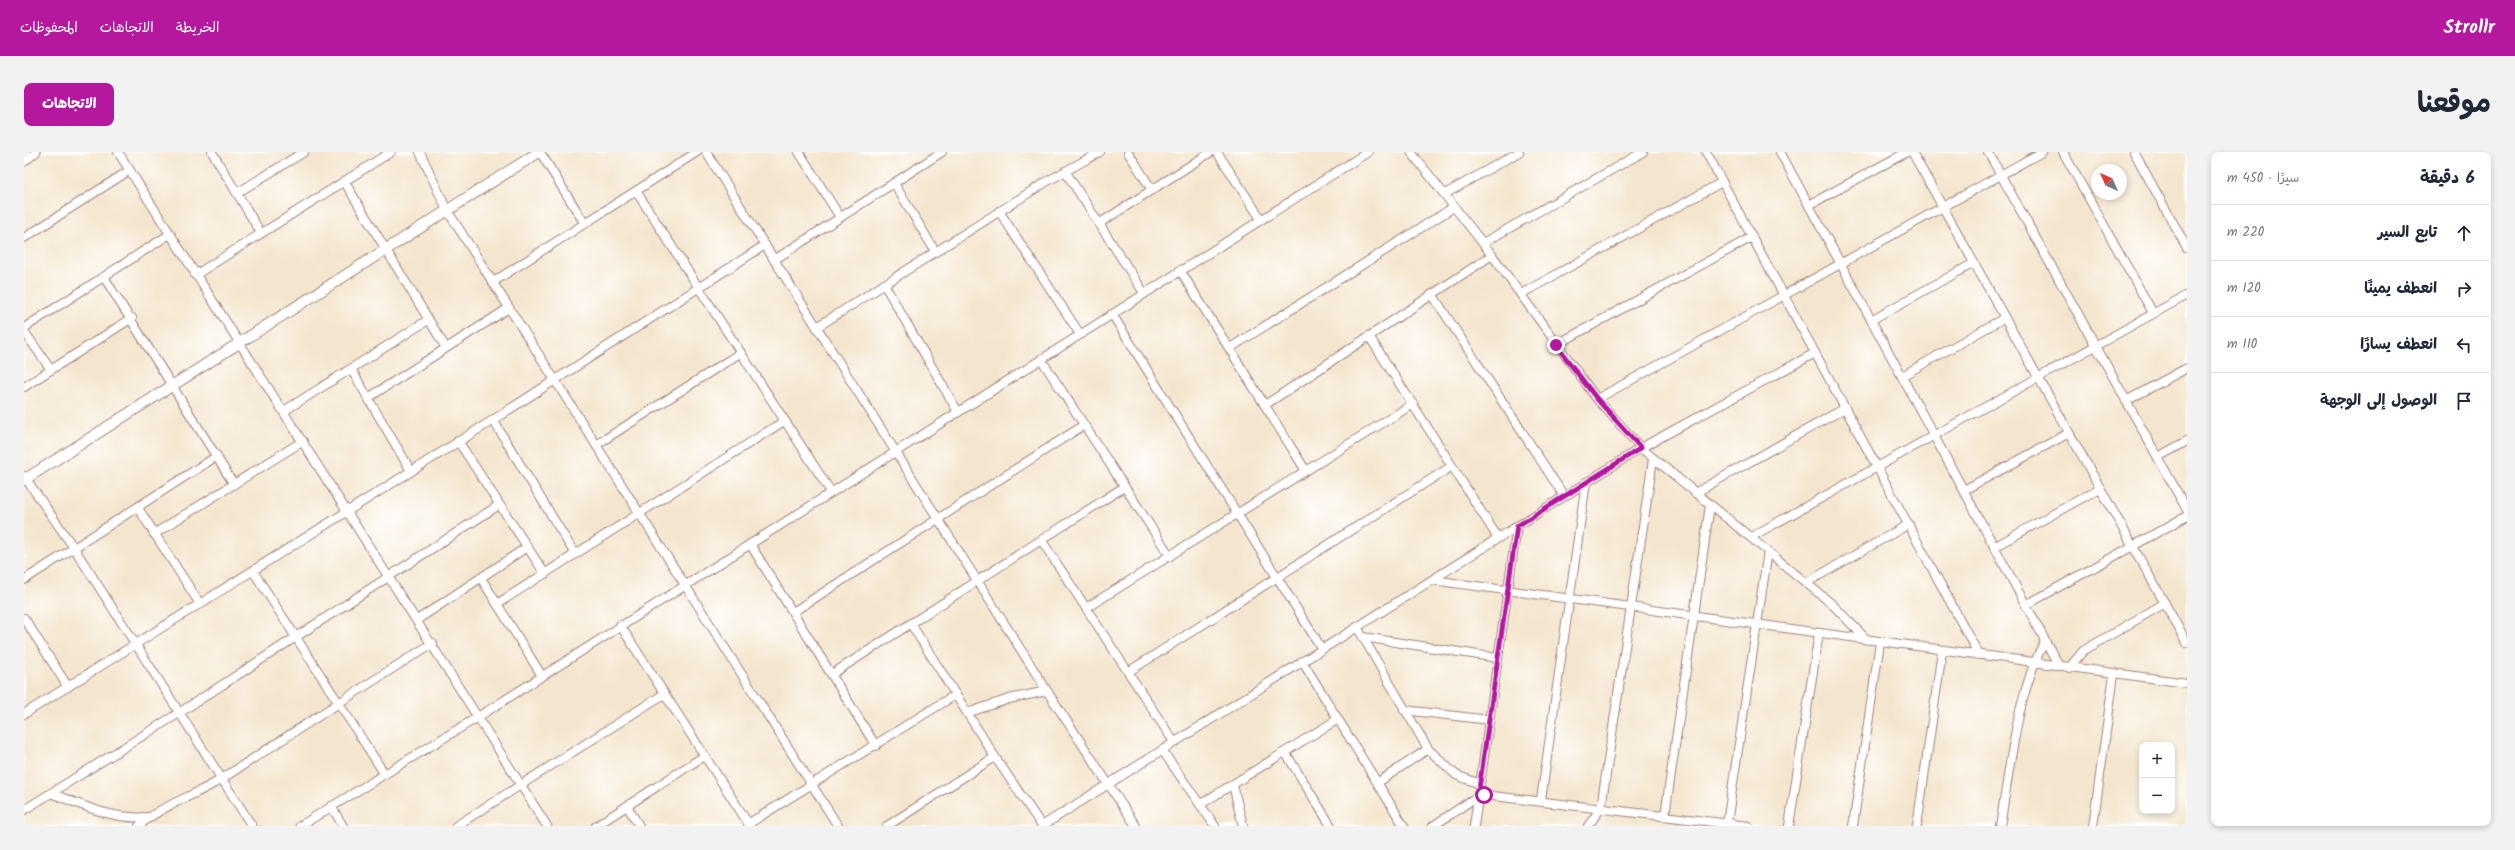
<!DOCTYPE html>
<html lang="ar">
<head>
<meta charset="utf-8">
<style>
  body { margin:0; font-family:Kalam,"Playpen Sans Arabic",sans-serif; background:#f2f2f3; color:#1f2937; direction:rtl }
  .controls { position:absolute; right:12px; bottom:12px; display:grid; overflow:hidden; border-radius:8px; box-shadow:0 2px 6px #0003 }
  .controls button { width:36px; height:36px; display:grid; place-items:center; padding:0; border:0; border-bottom:1px solid #e0e1e3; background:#fff; color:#1f2937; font:20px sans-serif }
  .compass { position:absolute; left:2067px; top:12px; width:36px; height:36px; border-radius:50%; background:#fff; box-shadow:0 2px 6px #0003; rotate:315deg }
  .stop { position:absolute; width:12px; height:12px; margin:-9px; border:3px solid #b5179e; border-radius:50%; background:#fff }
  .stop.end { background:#b5179e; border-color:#fff; box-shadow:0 1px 4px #0008 }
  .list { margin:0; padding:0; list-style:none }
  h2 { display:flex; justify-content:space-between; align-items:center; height:52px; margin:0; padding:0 16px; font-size:17px }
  h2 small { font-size:13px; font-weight:400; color:#747a83 }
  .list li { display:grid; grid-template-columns:26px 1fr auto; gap:12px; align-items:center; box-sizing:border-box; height:56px; padding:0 16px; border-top:1px solid #e0e1e3 }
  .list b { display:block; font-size:15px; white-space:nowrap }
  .list em { font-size:13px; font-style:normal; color:#747a83 }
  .icon { flex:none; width:22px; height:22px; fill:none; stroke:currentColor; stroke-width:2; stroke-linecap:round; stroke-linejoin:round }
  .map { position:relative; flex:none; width:2163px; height:674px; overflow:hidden; direction:ltr; border-radius:8px }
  header { display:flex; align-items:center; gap:24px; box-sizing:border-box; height:56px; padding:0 20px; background:#b5179e; color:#fff }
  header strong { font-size:19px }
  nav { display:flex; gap:22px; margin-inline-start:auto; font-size:14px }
  .intro { display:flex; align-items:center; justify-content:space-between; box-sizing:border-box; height:96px; padding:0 24px }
  h1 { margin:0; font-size:28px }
  .button { padding:10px 18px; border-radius:8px; background:#b5179e; color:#fff; font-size:14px; font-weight:700 }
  main { display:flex; gap:24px; padding:0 24px }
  aside { flex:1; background:#fff; border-radius:8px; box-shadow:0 2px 6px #0003 }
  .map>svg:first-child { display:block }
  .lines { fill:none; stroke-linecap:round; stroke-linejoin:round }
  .minor-casing { stroke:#9f827c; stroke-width:10 }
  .tertiary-casing { stroke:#9f827c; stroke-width:12 }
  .minor { stroke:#fff; stroke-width:8 }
  .tertiary { stroke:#fff; stroke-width:10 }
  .route { stroke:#b5179e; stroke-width:5 }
</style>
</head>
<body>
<header>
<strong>Strollr</strong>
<nav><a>الخريطة</a><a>الاتجاهات</a><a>المحفوظات</a></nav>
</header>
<div class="intro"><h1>موقعنا</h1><a class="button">الاتجاهات</a></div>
<main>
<aside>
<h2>6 دقيقة<small>سيرًا · 450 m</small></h2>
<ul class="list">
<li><svg class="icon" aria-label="ahead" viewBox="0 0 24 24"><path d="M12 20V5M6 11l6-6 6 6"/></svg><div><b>تابع السير</b></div><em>220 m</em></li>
<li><svg class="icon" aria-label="right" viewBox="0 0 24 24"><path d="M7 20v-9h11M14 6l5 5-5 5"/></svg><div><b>انعطف يمينًا</b></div><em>120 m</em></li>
<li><svg class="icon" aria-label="left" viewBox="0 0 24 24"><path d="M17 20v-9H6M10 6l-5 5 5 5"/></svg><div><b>انعطف يسارًا</b></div><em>110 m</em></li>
<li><svg class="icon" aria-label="arrive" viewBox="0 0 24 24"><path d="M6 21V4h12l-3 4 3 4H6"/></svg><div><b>الوصول إلى الوجهة</b></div></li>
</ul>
</aside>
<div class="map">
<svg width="2163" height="674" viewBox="0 0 2163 674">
  <rect width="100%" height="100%" fill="#fff"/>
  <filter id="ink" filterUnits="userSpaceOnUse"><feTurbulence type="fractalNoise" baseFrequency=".025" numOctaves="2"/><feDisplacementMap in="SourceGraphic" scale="8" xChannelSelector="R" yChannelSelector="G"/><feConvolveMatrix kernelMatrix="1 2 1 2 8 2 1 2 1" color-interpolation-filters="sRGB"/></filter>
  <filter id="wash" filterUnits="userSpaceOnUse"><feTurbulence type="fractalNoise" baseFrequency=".012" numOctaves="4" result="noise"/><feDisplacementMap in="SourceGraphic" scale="16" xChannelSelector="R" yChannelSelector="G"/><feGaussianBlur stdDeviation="0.9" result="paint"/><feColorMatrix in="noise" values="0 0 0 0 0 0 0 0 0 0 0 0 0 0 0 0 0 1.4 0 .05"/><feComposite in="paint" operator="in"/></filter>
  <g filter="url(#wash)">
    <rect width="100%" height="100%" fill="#f4e6ce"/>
  </g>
  <g filter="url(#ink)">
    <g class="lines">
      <defs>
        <g id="minor">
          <polyline points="94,0 523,674"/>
          <polyline points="188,0 237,81"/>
          <polyline points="396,0 423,58 814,674"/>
          <polyline points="516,0 561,72"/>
          <polyline points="682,0 1023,539 1112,674"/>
          <polyline points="775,0 816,65"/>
          <polyline points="1104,0 1128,38"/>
          <polyline points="1193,0 1237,67"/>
          <polyline points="1387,0 1468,103 1573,247 1617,296 1808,452 1843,488"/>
          <polyline points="1682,0 1955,503"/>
          <polyline points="1756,0 2035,514"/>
          <polyline points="1888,0 2163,491"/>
          <polyline points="1964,0 2163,358"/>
          <polyline points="2039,0 2129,161"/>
          <polyline points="2110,0 2163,96"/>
          <polyline points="0,10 12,0"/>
          <polyline points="1041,19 1120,141"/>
          <polyline points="320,29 422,196"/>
          <polyline points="870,31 911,99"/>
          <polyline points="612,39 807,340"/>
          <polyline points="213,41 280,0"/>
          <polyline points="1421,42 1495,0"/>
          <polyline points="1785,53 1883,0"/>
          <polyline points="975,59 1056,182"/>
          <polyline points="1076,71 1187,0"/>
          <polyline points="0,86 106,18"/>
          <polyline points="1459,91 1619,0"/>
          <polyline points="750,108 918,0"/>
          <polyline points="1156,118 1282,319"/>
          <polyline points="171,123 367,0"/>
          <polyline points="80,125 209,331"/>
          <polyline points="469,130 673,0"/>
          <polyline points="860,132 934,260"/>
          <polyline points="1408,142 1540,344"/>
          <polyline points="1497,142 1698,30"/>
          <polyline points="1088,162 1298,497"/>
          <polyline points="1847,168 1950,111"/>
          <polyline points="793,175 1022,30 1076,0"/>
          <polyline points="0,176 146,82"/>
          <polyline points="0,179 27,218"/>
          <polyline points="1345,184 1474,386"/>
          <polyline points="1532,193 1728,85"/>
          <polyline points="1206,196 1430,55"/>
          <polyline points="1017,207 1146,404"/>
          <polyline points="327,217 387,319"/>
          <polyline points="1878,224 1980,166"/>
          <polyline points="0,235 108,166"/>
          <polyline points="344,246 485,156"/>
          <polyline points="1573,247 2018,0"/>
          <polyline points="2102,249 2163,216"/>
          <polyline points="1241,253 1468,103"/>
          <polyline points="260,259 404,168"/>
          <polyline points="469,268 551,402"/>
          <polyline points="434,289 521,422"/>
          <polyline points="572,293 716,201"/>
          <polyline points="2134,305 2163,289"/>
          <polyline points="0,324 50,396 228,674"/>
          <polyline points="1940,338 2045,281"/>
          <polyline points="1671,341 1821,256"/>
          <polyline points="114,356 176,452"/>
          <polyline points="130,382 279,289"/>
          <polyline points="1727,385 2163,143"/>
          <polyline points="1018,389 1150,590"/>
          <polyline points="726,392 852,594"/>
          <polyline points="1970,395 2076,336"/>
          <polyline points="229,419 360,621"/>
          <polyline points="457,426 518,524"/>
          <polyline points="0,428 193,304"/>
          <polyline points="1408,428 2163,531"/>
          <polyline points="1782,431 1885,372"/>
          <polyline points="473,452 760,269"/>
          <polyline points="2002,453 2163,364"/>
          <polyline points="1062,456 1389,252"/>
          <polyline points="769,460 1060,273"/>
          <polyline points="0,466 44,535"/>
          <polyline points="393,468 503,395"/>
          <polyline points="887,472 971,605 1018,674"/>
          <polyline points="596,473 726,674"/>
          <polyline points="1333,475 1404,597 1432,623 1456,632"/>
          <polyline points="1339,485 1474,506"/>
          <polyline points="1278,509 1380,674"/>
          <polyline points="2045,516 2059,499 2141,451"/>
          <polyline points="1104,520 1428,314"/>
          <polyline points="808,522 1100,335"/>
          <polyline points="1380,558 1466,568"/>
          <polyline points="943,561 985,547 1023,539"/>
          <polyline points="0,562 469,268 741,93"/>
          <polyline points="1138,598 1191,674"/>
          <polyline points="1261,600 1307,674"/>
          <polyline points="1353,631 1404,597"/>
          <polyline points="1209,633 1219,674"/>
          <path d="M27 641C60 654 89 668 124 665"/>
          <polyline points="1517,648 1562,330"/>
          <polyline points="1177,652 1314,567"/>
          <polyline points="307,654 319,674"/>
          <polyline points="603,654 615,674"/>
          <polyline points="0,658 155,561 475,353"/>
          <polyline points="1641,663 1686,353"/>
          <polyline points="1703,671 1744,399"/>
          <polyline points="724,672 931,543"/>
          <path d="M115 674C140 651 172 644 199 626 269 581 338 535 409 491"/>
          <polyline points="276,674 454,565 1344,0"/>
          <polyline points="432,674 640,542"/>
          <polyline points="572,674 680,604"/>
          <polyline points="863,674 971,605"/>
          <polyline points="1018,674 1617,296 1791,201"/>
          <polyline points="1409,674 1451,646 1460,643 1724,674"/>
          <polyline points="1450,674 1493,374"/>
          <polyline points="1564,674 1577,656 1629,307"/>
          <polyline points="1765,674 1795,481"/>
          <polyline points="1829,674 1856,490"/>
          <polyline points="1893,674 1918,499"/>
          <path d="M1976 674C1987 611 1992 545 2021 488"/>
          <polyline points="2069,674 2090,522"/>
        </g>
        <polyline id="tertiary" points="0,328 515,0"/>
      </defs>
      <use href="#minor" class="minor-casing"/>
      <use href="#tertiary" class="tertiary-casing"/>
      <use href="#minor" class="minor"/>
      <use href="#tertiary" class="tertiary"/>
    </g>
  </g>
  <g class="lines" filter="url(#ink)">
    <polyline class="route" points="1460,643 1454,644 1493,374 1617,296 1573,247 1532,193"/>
  </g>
</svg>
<div class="controls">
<button>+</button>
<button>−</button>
</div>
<svg class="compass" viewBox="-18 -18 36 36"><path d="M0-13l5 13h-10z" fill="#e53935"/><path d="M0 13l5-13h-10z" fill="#747a83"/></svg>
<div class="stop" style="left:1460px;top:643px"></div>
<div class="stop end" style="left:1532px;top:193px"></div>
</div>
</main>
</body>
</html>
